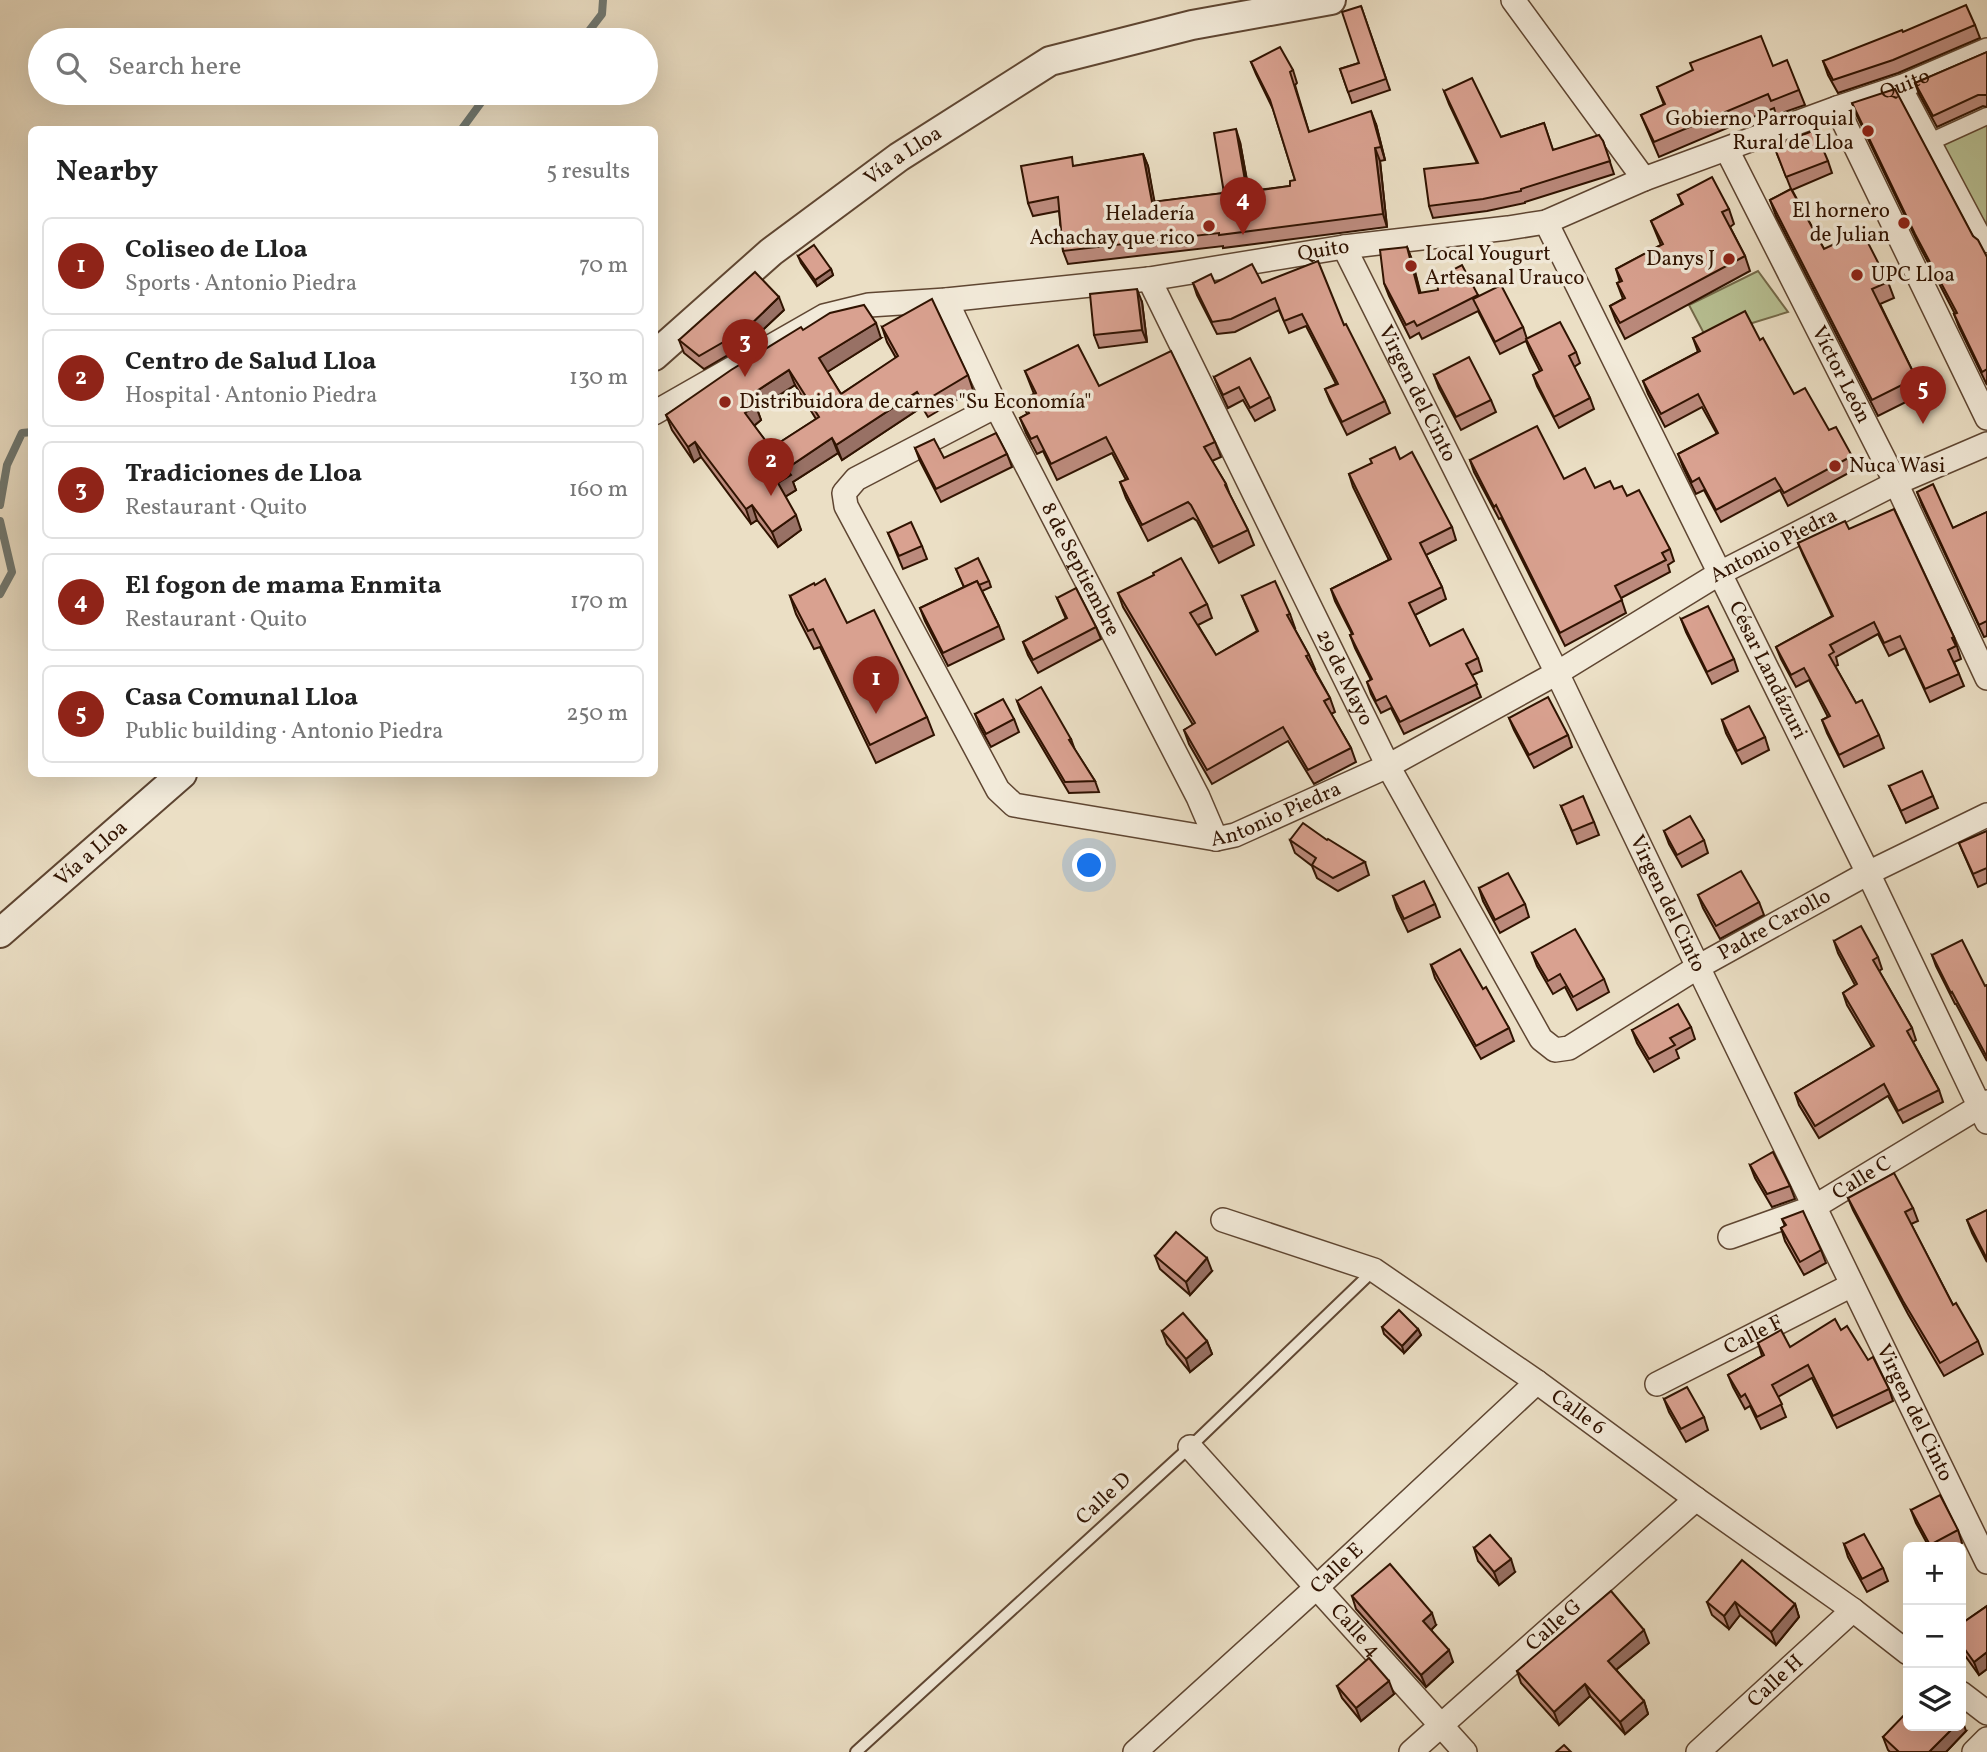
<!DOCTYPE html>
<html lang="en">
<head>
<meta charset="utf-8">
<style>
  body { margin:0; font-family:Vollkorn,serif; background:#f2f2f2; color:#222 }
  .controls { position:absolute; right:21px; bottom:21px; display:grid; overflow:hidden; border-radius:10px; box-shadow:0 7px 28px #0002 }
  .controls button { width:63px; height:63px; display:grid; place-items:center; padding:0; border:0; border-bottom:2px solid #e0e0e0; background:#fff; color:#222; font:35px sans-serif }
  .you { position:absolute; left:1090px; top:866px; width:24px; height:24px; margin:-18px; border:5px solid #fff; border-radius:50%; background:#1a73e8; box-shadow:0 0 0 10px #1a73e833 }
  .badge { display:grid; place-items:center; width:46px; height:46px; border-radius:50%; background:#8f2418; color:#fff; font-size:23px; font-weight:700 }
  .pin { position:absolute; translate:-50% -58px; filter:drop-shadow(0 2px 4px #0008) }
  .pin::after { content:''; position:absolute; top:37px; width:24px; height:21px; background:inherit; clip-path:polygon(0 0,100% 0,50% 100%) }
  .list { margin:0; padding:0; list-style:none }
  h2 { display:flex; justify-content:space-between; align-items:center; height:91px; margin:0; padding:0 28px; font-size:30px }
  h2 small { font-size:23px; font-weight:400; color:#767676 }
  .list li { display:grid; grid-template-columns:46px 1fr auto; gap:21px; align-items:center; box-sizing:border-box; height:98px; margin:0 14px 14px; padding:0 14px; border:2px solid #e0e0e0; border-radius:10px }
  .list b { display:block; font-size:26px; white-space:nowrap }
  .list p { margin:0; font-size:23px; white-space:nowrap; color:#767676 }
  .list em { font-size:23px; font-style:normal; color:#767676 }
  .icon { flex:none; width:38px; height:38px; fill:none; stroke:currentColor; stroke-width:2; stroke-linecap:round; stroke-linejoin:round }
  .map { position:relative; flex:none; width:1987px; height:1752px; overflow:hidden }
  .search { position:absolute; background:#fff; box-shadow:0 7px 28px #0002; left:28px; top:28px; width:630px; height:77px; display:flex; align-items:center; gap:18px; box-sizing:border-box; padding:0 24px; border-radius:38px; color:#767676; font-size:26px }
  .panel { position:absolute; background:#fff; box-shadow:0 7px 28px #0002; left:28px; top:126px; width:630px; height:651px; border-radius:10px }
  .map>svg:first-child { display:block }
  .green { fill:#b8c194; stroke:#746a4a; stroke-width:2 }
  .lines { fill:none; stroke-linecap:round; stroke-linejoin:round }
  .stream { stroke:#707871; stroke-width:8 }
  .service-casing { stroke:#5f4632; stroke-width:14 }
  .pedestrian-casing { stroke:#5f4632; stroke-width:19 }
  .minor-casing { stroke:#5f4632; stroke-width:26 }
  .tertiary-casing { stroke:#5f4632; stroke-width:32 }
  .service { stroke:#f2ead9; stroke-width:10 }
  .pedestrian { stroke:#f2ead9; stroke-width:16 }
  .minor { stroke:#f2ead9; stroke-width:23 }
  .tertiary { stroke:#f2ead9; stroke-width:28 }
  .wall { fill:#bb8a7c; stroke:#301301; stroke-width:2; fill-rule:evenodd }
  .shaded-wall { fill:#987165; stroke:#301301; stroke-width:2 }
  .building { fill:#d9a190; stroke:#301301; stroke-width:2; fill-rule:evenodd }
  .poi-dot { fill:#8f2418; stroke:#f2ead9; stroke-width:2.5 }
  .labels { text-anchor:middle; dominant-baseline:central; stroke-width:7; stroke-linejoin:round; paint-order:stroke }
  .street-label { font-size:21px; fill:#301301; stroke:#f2ead9 }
  .poi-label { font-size:21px; fill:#301301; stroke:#f2ead9; text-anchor:end }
</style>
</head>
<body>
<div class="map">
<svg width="1987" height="1752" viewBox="0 0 1987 1752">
  <rect width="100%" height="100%" fill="#ebdfc5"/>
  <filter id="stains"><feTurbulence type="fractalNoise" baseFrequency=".00286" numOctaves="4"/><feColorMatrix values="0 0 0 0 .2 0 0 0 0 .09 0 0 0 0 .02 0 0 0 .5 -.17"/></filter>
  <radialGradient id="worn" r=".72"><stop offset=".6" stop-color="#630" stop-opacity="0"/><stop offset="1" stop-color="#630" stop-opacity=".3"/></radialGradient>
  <g class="green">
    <polygon points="1987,123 1987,233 1938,143"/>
    <polygon points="1758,271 1788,312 1749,324 1710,345 1689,305"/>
  </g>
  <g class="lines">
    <g class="stream">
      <polyline points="582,40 602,14 603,0"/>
      <polyline points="461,130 483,100 499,93"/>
      <polyline points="0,505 7,465 22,433 32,432"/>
      <polyline points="0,521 12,572 0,594"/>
    </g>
    <defs>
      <polyline id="service" points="856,1752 1190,1447 1374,1270"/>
      <g id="pedestrian">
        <polyline points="1903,86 1987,244"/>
        <polyline points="1932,141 1987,116"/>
      </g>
      <g id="minor">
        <polyline points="1513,0 1644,179"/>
        <polyline points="1837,108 1987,418"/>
        <path id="s1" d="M1727 150 1896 483 1987 678"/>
        <path id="s2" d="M1546 222 1868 873 1987 1122"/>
        <path id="s3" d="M1344 247 1557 673 1698 967 1987 1562"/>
        <path id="s4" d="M1149 279 1388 766 1541 1039 1555 1050 1569 1048 1698 967 1868 873 1987 815"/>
        <path id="s5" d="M946 300 996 406 1198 797 1216 839"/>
        <path id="s6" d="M996 406 856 479 844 493 846 506 998 790 1014 805 1216 839 1235 835 1388 766 1557 673 1720 573 1896 483 1987 444"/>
        <path id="s7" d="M654 413 824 316 869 305 946 300 1149 279 1344 247 1508 228 1546 222 1644 179 1837 108 1903 86 1987 50"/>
        <path id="s8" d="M1223 1220 1374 1270 1537 1382 1696 1499 1853 1610 1908 1653"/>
        <path id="s9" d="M1730 1237 1814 1207 1987 1102"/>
        <path id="s10" d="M1657 1384 1852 1285"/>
        <path id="s11" d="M1190 1447 1465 1752"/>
        <polyline points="1961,1693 1987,1713"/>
        <path id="s12" d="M1135 1752 1317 1587 1537 1382"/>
        <path id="s13" d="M1411 1752 1696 1499"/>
        <path id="s14" d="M1698 1752 1853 1610"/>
        <polyline points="1974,1752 1987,1739"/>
      </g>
      <g id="tertiary">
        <path id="s15" d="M654 356 771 252 899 157 1050 61 1192 25 1331 0"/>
        <path id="s16" d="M0 933 182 774"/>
      </g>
    </defs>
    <use href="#service" class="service-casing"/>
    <use href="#pedestrian" class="pedestrian-casing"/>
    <use href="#minor" class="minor-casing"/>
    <use href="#tertiary" class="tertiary-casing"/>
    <use href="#service" class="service"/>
    <use href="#pedestrian" class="pedestrian"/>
    <use href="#minor" class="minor"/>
    <use href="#tertiary" class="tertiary"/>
  </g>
  <g class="wall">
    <polygon points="1361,6 1390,90 1352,103 1340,69 1359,63"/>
    <polygon points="1975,25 1980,38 1898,73 1838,93 1828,75 1823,61"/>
    <polygon points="1987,52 1987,107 1983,106 1937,127 1919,94 1915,83"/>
    <polygon points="1251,62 1293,70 1297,83 1295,85 1309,132 1376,124 1385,160 1380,161 1387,227 1223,248 1223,246 1068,264 1063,251 1059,211 1033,216 1028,203 1075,166 1143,154 1148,166 1154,202 1224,193 1240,142 1249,191 1290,186 1295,180 1273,109 1256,74"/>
    <polygon points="1773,66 1799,90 1805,105 1776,115 1774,108 1659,157 1641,115 1664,105 1657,87"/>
    <polygon points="1444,91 1501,137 1544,123 1553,150 1603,141 1614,174 1525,202 1525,203 1487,211 1433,218 1429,206 1477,163 1449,104"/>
    <polygon points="1852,103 1973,236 1987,257 1987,385 1959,327 1954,314 1955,314 1920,247 1857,116"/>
    <polygon points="1774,146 1828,161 1832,173 1792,190 1824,249 1888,282 1894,298 1880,304 1916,378 1922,394 1878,416 1776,216 1770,200 1791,189"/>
    <polygon points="1678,195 1729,209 1734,224 1730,227 1745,256 1750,271 1625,339 1616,321 1610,306 1623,299 1617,283 1620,282 1616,269 1661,245 1651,221 1682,205"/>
    <polygon points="1407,247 1412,260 1420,293 1478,295 1523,327 1527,339 1576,352 1580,363 1574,367 1590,398 1594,409 1559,428 1537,386 1533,375 1540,371 1530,351 1526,341 1500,354 1478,311 1422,339 1419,333 1410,338 1389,296 1384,283"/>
    <polygon points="798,256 831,269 833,275 817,286 801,263"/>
    <polygon points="1193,283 1262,283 1344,325 1385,401 1390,413 1347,435 1330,401 1325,389 1336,384 1306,326 1289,333 1279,310 1235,332 1217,334 1197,295"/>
    <polygon points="1142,302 1147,342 1099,348 1094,335"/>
    <polygon points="784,310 750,342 704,369 684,353 679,340"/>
    <path d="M882 327 968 375 973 390 928 417 922 407 842 460 838 453 793 482 796 490 785 497 801 530 778 547 757 520 751 524 701 457 694 462 672 430 666 415 803 330 881 338 827 372 841 394 896 358 887 342ZM795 385 816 419 771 448 754 426 761 420 757 409Z"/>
    <polygon points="1693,338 1760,340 1794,394 1852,456 1856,469 1788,506 1780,490 1721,522 1704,490 1696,494 1683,467 1678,454 1717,434 1702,407 1665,427 1648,394 1643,381 1698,352"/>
    <polygon points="1025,371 1099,386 1215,442 1221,457 1212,461 1226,484 1230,495 1248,530 1254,545 1219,563 1197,521 1193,518 1148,541 1126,498 1120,482 1126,480 1112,453 1057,480 1043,451 1037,454 1026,433 1020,418 1027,414 1022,400 1034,394"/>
    <polygon points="1434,375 1491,400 1496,412 1461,430 1439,388"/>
    <polygon points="1214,377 1270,397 1275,410 1255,421 1243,400 1228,408 1219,389"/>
    <polygon points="915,448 944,458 1007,454 1012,467 941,502 920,461"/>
    <polygon points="1400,459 1452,527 1456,540 1426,555 1442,587 1446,599 1415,615 1430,646 1478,658 1482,671 1472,675 1481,697 1404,734 1391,708 1381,713 1371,694 1367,682 1371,680 1355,648 1350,635 1352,634 1335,601 1331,589 1389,560 1353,487 1349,474"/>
    <polygon points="1470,460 1564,479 1595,488 1614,489 1627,496 1670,549 1674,561 1668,565 1670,572 1621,598 1626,613 1565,646 1501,518 1499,519 1474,472"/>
    <polygon points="1917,492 1953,528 1987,512 1987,636 1984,637 1922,505"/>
    <polygon points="1849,529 1954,637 1961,659 1954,662 1964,686 1930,702 1905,648 1889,656 1878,634 1836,657 1838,665 1835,666 1856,703 1879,735 1884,748 1844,767 1827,733 1822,720 1828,717 1809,680 1796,687 1781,659 1776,647 1832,616 1803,555 1798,543"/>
    <polygon points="888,533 922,546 927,559 903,569"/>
    <polygon points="956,569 989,581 991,587 982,591 999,626 1004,639 948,666 925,621 920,608 964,587"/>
    <polygon points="1118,593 1207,604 1212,618 1198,625 1216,655 1257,631 1242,596 1290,614 1295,628 1294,628 1309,655 1315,669 1314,669 1330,698 1335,712 1331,714 1351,748 1356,762 1314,784 1288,741 1212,784 1189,744 1184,730 1193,725 1123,607"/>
    <polygon points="790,596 847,623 927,717 934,735 876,763 820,647 814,649 796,614"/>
    <polygon points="1057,598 1096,627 1101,639 1038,673 1028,655 1023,642 1066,619"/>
    <polygon points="1681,619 1734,659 1738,671 1712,684 1686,632"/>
    <polygon points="1017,701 1071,739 1075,750 1095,781 1099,792 1069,793 1021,712"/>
    <polygon points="975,714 1014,719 1019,732 991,747 980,727"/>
    <polygon points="1509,718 1568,735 1572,747 1534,768 1514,730"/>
    <polygon points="1722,720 1765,737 1769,750 1742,764 1726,733"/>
    <polygon points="1889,786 1933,796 1938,808 1906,823"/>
    <polygon points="1561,806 1594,822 1599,835 1577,844"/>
    <polygon points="1664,831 1704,840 1708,853 1682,867 1669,844"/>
    <polygon points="1987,831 1987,883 1978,887 1959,843"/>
    <polygon points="1290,840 1365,862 1369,875 1338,891 1317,878 1312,866 1295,853"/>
    <polygon points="1479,888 1525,904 1529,917 1500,933 1483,901"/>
    <polygon points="1698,895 1759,902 1764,915 1720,939 1703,908"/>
    <polygon points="1393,896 1435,904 1440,917 1408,932 1397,909"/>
    <polygon points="1834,941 1878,957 1882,969 1879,971 1912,1028 1916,1040 1913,1042 1939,1090 1943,1102 1903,1123 1888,1096 1819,1138 1799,1105 1795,1093 1872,1047 1847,1005 1843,993 1855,985 1838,953"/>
    <polygon points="1532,953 1604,979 1609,992 1577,1010 1565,987 1553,994 1537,966"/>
    <polygon points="1932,955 1985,986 1987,985 1987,1061 1956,1004 1955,1004 1936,966"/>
    <polygon points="1431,965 1483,989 1509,1028 1514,1041 1481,1059 1435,978"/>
    <polygon points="1691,1027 1695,1039 1676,1050 1679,1058 1654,1072 1637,1043 1632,1030"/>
    <polygon points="1750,1165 1790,1186 1795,1199 1772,1207 1755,1178"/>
    <polygon points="1848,1198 1913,1208 1918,1221 1911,1224 1953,1305 1978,1341 1983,1354 1944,1376 1908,1314 1853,1210"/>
    <polygon points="1987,1210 1987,1262 1972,1233 1967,1220"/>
    <polygon points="1782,1219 1821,1250 1826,1263 1804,1275 1785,1241 1781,1228 1785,1226"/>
    <polygon points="1155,1256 1212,1271 1190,1295 1160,1269"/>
    <polygon points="1382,1327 1418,1329 1421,1335 1404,1353 1384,1334"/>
    <polygon points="1841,1330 1868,1360 1889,1389 1893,1401 1837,1428 1812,1378 1778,1397 1786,1417 1761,1429 1750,1406 1745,1409 1733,1387 1728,1375 1762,1356 1758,1343 1790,1347"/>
    <polygon points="1162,1331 1207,1341 1212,1354 1190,1372 1167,1344"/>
    <polygon points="1664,1399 1704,1417 1708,1430 1686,1442 1669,1412"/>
    <polygon points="1911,1510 1958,1530 1962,1543 1955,1547 1929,1547 1916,1523"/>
    <polygon points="1844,1544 1883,1568 1888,1581 1867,1592 1848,1557"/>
    <polygon points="1474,1548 1515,1572 1499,1585 1478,1561"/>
    <polygon points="1352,1596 1436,1625 1431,1630 1453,1662 1426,1687 1356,1609"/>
    <polygon points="1707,1602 1795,1604 1799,1617 1776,1645 1740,1615 1729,1629 1712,1615"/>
    <polygon points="1987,1606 1987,1669 1979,1675 1961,1650 1961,1624"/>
    <polygon points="1649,1643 1616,1670 1644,1701 1648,1714 1625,1734 1590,1696 1559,1725 1521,1683 1517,1671"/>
    <polygon points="1337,1686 1394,1694 1361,1721 1342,1698"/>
    <polygon points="1966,1731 1946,1752 1890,1752 1888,1750 1883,1737"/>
  </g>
  <g class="shaded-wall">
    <polygon points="1371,111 1376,124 1385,160 1381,147"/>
    <polygon points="1236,129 1240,142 1251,204 1247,192"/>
    <polygon points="1375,148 1380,161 1387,227 1383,214"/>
    <polygon points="1143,154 1148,166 1157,215 1152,202"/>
    <polygon points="1407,247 1412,260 1424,306 1419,293"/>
    <polygon points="831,269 833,275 817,286 815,280"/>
    <polygon points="1137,289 1142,302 1147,342 1142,330"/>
    <polygon points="779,297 784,310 750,342 746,329"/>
    <polygon points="876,323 881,338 824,374 819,358"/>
    <polygon points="789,370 795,385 757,409 761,420 750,429 745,413 749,396"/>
    <polygon points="917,392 922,407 842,460 836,445"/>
    <polygon points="832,438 838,453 793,482 796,490 783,498 778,483 786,469"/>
    <polygon points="695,442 701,457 694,462 688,447"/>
    <polygon points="752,505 757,520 751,524 746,509"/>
    <polygon points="796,515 801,530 778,547 772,532"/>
    <polygon points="1207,1258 1212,1271 1190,1295 1186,1282"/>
    <polygon points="1418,1329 1421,1335 1404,1353 1402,1346"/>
    <polygon points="1207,1341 1212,1354 1190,1372 1186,1359"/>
    <polygon points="1511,1559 1515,1572 1499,1585 1494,1572"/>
    <polygon points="1735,1602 1740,1615 1729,1629 1724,1616"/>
    <polygon points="1795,1604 1799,1617 1776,1645 1771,1632"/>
    <polygon points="1432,1613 1436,1625 1427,1634 1423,1621"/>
    <polygon points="1644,1630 1649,1643 1612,1673 1608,1661"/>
    <polygon points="1449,1650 1453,1662 1426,1687 1421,1675"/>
    <polygon points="1987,1652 1987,1669 1979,1675 1974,1662"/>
    <polygon points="1389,1681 1394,1694 1361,1721 1356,1708"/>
    <polygon points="1585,1684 1590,1696 1559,1725 1554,1712"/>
    <polygon points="1644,1701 1648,1714 1625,1734 1620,1722"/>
    <polygon points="1961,1719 1962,1719 1966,1731 1946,1752 1929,1752 1955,1726 1961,1726"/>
  </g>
  <g class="building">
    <polygon points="1966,5 1975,25 1893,60 1833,80 1823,61 1902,30 1903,32"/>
    <polygon points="1361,6 1386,79 1348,92 1340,69 1359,63 1342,12"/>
    <polygon points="1761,36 1773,66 1787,60 1799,90 1771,101 1768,94 1654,142 1641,115 1665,104 1657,87 1693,70 1690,63"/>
    <polygon points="1280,47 1293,70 1290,72 1309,132 1371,111 1381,147 1375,148 1383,214 1219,235 1219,233 1063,251 1058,197 1028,203 1021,166 1072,157 1073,166 1143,154 1152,202 1224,193 1214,133 1236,129 1247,192 1290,186 1290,181 1295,180 1270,100 1251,62"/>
    <polygon points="1987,52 1987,95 1978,95 1933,116 1915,83"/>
    <polygon points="1472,78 1501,137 1544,123 1553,150 1599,135 1603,141 1610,161 1521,189 1521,191 1483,199 1429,206 1424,169 1478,163 1444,91"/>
    <polygon points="1895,89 1973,236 1978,240 1987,257 1987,369 1982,372 1954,314 1957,313 1915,234 1852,103"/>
    <polygon points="1815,130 1828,161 1786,177 1774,146"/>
    <polygon points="1712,177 1729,209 1722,212 1745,256 1620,323 1610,306 1625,298 1617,283 1622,281 1616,269 1663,244 1651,221 1683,204 1678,195"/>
    <polygon points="1791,189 1824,249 1862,231 1888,282 1872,289 1916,378 1872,400 1770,200"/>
    <polygon points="814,245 831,269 815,280 798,256"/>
    <polygon points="1407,247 1419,293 1438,290 1437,278 1462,265 1478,295 1417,326 1414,321 1406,325 1384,283 1380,250"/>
    <polygon points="1318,261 1344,325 1346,324 1385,401 1342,422 1325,389 1338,384 1302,314 1284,321 1275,298 1231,319 1212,322 1193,283 1211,274 1215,283 1252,264 1262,283"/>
    <polygon points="755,272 779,297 746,329 699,356 679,340"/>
    <polygon points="1501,285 1523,327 1495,342 1473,299"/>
    <polygon points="1137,289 1142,330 1094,335 1090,294"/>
    <path d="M932 299 968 375 923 402 917 392 836 445 832 438 786 469 791 475 778 483 796 515 772 532 752 505 746 509 695 442 688 447 666 415 731 370 801 327 803 330 830 313 864 305 876 323 819 358 841 394 898 356 882 327ZM789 370 819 417 771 448 745 413 756 405 749 396Z"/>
    <polygon points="1745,311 1760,340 1763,338 1794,394 1805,388 1829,430 1836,427 1852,456 1784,493 1775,478 1716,510 1699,478 1692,482 1678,454 1718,433 1698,394 1661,414 1643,381 1700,351 1693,338"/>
    <polygon points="1560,322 1576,352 1569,356 1590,398 1554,417 1533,375 1542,370 1526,339"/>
    <polygon points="1078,345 1099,386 1171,351 1215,442 1204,447 1226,484 1225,485 1248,530 1213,547 1191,505 1188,502 1142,525 1120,482 1128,479 1106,437 1051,464 1037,436 1031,439 1020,418 1029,413 1022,400 1036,393 1025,371"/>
    <polygon points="1469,357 1491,400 1456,417 1434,375"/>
    <polygon points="1250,358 1270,397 1250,408 1239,387 1223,395 1214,377"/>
    <polygon points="1537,426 1564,479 1585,468 1595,488 1610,481 1614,489 1622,486 1627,496 1639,490 1670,549 1662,553 1666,560 1615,586 1622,600 1560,633 1496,505 1494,507 1470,460"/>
    <polygon points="996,433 1007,454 936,489 915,448 934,439 944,458"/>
    <polygon points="1395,447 1400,459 1412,452 1452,527 1420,543 1442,587 1409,603 1430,646 1463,629 1478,658 1466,664 1477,684 1400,722 1386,696 1376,701 1367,682 1372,679 1350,635 1353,634 1331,589 1391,559 1349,474 1372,463 1370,459"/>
    <polygon points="1933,484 1953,528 1987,512 1987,621 1979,625 1917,492"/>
    <polygon points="1894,509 1954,637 1952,638 1956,646 1948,650 1959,674 1925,689 1900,636 1884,643 1874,622 1830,645 1834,652 1829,655 1856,703 1862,700 1879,735 1839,755 1822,720 1830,716 1804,668 1791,675 1776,647 1833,616 1798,543 1845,521 1849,529"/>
    <polygon points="911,522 922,546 899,556 888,533"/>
    <polygon points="978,558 989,581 979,585 977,581 964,587 956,569"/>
    <polygon points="1181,558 1207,604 1190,613 1216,655 1258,631 1242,596 1275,581 1290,614 1287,615 1309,655 1306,656 1330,698 1324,701 1351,748 1308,770 1283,727 1207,770 1184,730 1195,723 1118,593 1154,575 1153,573"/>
    <polygon points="825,579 847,623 874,610 927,717 870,745 813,629 808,631 790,596 814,583 815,585"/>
    <polygon points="977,581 999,626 943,653 920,608"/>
    <polygon points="1076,588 1096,627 1033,660 1023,642 1067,618 1057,598"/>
    <polygon points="1708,606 1734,659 1707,672 1681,619"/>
    <polygon points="1041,687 1071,739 1069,740 1095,781 1065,782 1017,701"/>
    <polygon points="1548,697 1568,735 1529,755 1509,718"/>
    <polygon points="1003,699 1014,719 986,734 975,714"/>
    <polygon points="1749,706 1765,737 1737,751 1722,720"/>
    <polygon points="1922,771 1933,796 1901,811 1889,786"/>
    <polygon points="1583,796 1594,822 1572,831 1561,806"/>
    <polygon points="1690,816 1704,840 1677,855 1664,831"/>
    <polygon points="1303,823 1327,840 1328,839 1365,862 1333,878 1312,865 1316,858 1290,840"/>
    <polygon points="1987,831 1987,868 1973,874 1959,843"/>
    <polygon points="1741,871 1759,902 1716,926 1698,895"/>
    <polygon points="1508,873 1525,904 1495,920 1479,888"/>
    <polygon points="1424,881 1435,904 1404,919 1393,896"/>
    <polygon points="1861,926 1878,957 1873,960 1912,1028 1907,1031 1939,1090 1898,1111 1884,1084 1815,1126 1795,1093 1874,1046 1843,993 1857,984 1834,941"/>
    <polygon points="1575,929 1604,979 1573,997 1560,974 1548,981 1532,953"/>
    <polygon points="1962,940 1985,986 1987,985 1987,1057 1952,992 1951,993 1932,955"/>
    <polygon points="1460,949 1483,989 1486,987 1509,1028 1476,1046 1431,965"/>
    <polygon points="1678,1004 1691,1027 1670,1038 1675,1045 1649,1059 1632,1030"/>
    <polygon points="1773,1152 1790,1186 1767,1194 1750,1165"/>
    <polygon points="1894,1173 1913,1208 1905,1212 1953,1305 1956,1303 1978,1341 1940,1363 1903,1301 1848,1198"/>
    <polygon points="1987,1210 1987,1257 1986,1257 1967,1220"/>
    <polygon points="1803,1211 1821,1250 1800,1262 1781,1228 1786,1225 1782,1219"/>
    <polygon points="1176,1232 1207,1258 1186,1282 1155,1256"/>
    <polygon points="1399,1310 1418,1329 1402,1346 1382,1327"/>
    <polygon points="1183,1313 1207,1341 1186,1359 1162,1331"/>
    <polygon points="1835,1319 1841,1330 1847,1326 1868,1360 1873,1357 1889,1389 1833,1416 1808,1365 1772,1385 1782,1404 1757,1417 1745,1394 1741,1397 1728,1375 1764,1355 1758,1343 1781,1330 1790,1347"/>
    <polygon points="1687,1387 1704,1417 1681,1429 1664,1399"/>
    <polygon points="1940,1495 1958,1530 1930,1545 1911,1510"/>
    <polygon points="1864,1534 1883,1568 1862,1579 1844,1544"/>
    <polygon points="1490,1535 1511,1559 1494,1572 1474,1548"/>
    <polygon points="1742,1560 1795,1604 1771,1632 1735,1602 1724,1616 1707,1602"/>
    <polygon points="1390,1564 1432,1613 1423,1621 1449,1650 1421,1675 1352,1596"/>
    <polygon points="1611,1591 1644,1630 1608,1661 1644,1701 1620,1722 1585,1684 1554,1712 1517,1671"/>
    <polygon points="1987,1606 1987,1652 1974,1662 1961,1644 1961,1624"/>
    <polygon points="1369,1658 1389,1681 1356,1708 1337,1686"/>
    <polygon points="1908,1711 1908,1726 1955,1726 1929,1752 1899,1752 1883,1737"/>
    <polygon points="1564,1745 1571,1752 1556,1752"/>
  </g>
  <g class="poi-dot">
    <circle cx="1868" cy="131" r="7"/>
    <circle cx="1904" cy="223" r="7"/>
    <circle cx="1209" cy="226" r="7"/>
    <circle cx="1729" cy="259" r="7"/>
    <circle cx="1411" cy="266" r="7"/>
    <circle cx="1857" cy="275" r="7"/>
    <circle cx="725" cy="402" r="7"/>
    <circle cx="1835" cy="466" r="7"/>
  </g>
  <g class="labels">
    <g class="street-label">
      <text stroke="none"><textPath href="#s7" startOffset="1309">Quito</textPath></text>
      <text stroke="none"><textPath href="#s15" startOffset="320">Vía a Lloa</textPath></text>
      <text stroke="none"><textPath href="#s7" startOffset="700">Quito</textPath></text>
      <text stroke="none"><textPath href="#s1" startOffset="252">Víctor León</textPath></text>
      <text stroke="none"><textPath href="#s3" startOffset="164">Virgen del Cinto</textPath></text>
      <text stroke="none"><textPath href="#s6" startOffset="1370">Antonio Piedra</textPath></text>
      <text stroke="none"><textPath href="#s5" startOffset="301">8 de Septiembre</textPath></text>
      <text stroke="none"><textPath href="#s2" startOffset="500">César Landázuri</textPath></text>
      <text stroke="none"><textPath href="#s4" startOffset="444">29 de Mayo</textPath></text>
      <text stroke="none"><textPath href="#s6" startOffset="803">Antonio Piedra</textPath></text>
      <text stroke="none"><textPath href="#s16" startOffset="121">Vía a Lloa</textPath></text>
      <text stroke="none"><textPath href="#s3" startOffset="732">Virgen del Cinto</textPath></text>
      <text stroke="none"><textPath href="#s4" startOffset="1127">Padre Carollo</textPath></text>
      <text stroke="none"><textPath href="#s9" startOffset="145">Calle C</textPath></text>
      <text stroke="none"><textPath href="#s10" startOffset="108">Calle F</textPath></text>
      <text stroke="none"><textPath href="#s8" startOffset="408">Calle 6</textPath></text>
      <text stroke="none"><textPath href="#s3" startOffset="1298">Virgen del Cinto</textPath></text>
      <text transform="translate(1104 1499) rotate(-43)">Calle D</text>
      <text stroke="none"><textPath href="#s12" startOffset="273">Calle E</textPath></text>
      <text stroke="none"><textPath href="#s13" startOffset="191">Calle G</textPath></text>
      <text stroke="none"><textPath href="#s11" startOffset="247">Calle 4</textPath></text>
      <text stroke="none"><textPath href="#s14" startOffset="105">Calle H</textPath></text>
    </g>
    <g class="poi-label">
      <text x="1854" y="119">Gobierno Parroquial<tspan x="1854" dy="24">Rural de Lloa</tspan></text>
      <text x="1890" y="211">El hornero<tspan x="1890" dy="24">de Julian</tspan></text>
      <text x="1195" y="214">Heladería<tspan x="1195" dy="24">Achachay que rico</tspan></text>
      <text x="1425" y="254" text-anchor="start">Local Yougurt<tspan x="1425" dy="24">Artesanal Urauco</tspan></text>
      <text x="1715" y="259">Danys J</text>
      <text x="1871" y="275" text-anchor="start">UPC Lloa</text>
      <text x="739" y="402" text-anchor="start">Distribuidora de carnes "Su Economía"</text>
      <text x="1849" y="466" text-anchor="start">Nuca Wasi</text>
    </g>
  </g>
  <rect width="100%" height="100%" filter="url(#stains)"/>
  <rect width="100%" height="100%" fill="url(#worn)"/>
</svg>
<div class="controls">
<button>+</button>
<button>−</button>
<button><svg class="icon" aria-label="layers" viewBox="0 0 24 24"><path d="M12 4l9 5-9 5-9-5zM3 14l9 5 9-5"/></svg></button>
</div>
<div class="you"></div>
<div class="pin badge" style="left:876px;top:714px">1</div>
<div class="pin badge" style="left:771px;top:496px">2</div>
<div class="pin badge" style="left:745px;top:377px">3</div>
<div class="pin badge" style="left:1243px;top:235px">4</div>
<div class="pin badge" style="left:1923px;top:424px">5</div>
<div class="search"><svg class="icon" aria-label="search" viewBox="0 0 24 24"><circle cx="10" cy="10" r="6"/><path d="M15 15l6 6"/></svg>Search here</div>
<section class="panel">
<h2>Nearby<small>5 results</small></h2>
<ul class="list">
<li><span class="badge">1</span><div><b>Coliseo de Lloa</b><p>Sports · Antonio Piedra</p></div><em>70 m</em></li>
<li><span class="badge">2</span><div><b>Centro de Salud Lloa</b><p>Hospital · Antonio Piedra</p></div><em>130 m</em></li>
<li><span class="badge">3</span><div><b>Tradiciones de Lloa</b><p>Restaurant · Quito</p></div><em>160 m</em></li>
<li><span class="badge">4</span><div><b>El fogon de mama Enmita</b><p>Restaurant · Quito</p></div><em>170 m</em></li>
<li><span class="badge">5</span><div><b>Casa Comunal Lloa</b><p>Public building · Antonio Piedra</p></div><em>250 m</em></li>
</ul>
</section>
</div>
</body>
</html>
